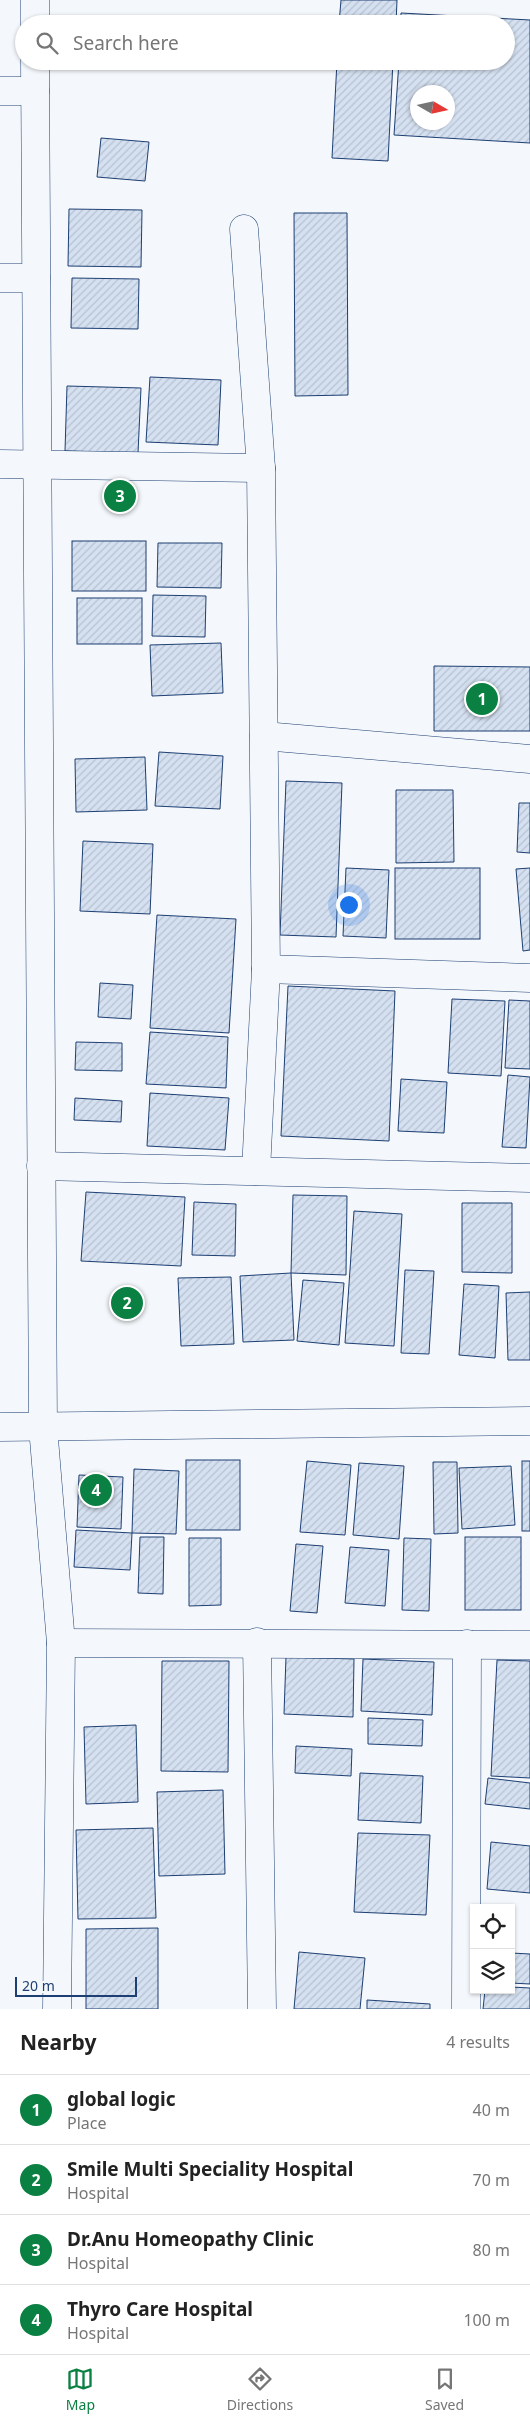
<!DOCTYPE html>
<html lang="en">
<head>
<meta charset="utf-8">
<style>
  body { margin:0; font-family:"Noto Sans",sans-serif; background:#f6f6f6; color:#222 }
  .controls { position:absolute; right:15px; bottom:15px; display:grid; overflow:hidden; border-radius:0px; box-shadow:0 1px 4px #0004 }
  .controls button { width:45px; height:45px; display:grid; place-items:center; padding:0; border:0; border-bottom:1px solid #e0e0e0; background:#fff; color:#222; font:25px sans-serif }
  .compass { position:absolute; left:410px; top:85px; width:45px; height:45px; border-radius:50%; background:#fff; box-shadow:0 1px 4px #0004; rotate:99deg }
  .scale { position:absolute; left:15px; bottom:12px; width:122px; box-sizing:border-box; padding-left:5px; border:2px solid #1d3f73; border-top:0; font-size:14px; line-height:18px; white-space:nowrap; color:#1d3f73; -webkit-text-stroke:4px #f4f7fb; paint-order:stroke }
  .you { position:absolute; left:348px; top:904px; width:18px; height:18px; margin:-12px; border:4px solid #fff; border-radius:50%; background:#1a73e8; box-shadow:0 0 0 8px #1a73e833 }
  .badge { display:grid; place-items:center; width:32px; height:32px; border-radius:50%; background:#0b8043; color:#fff; font-size:16px; font-weight:700 }
  .pin { position:absolute; translate:-50% -50%; border:2px solid #fff; box-shadow:0 1px 5px #0006 }
  .list { margin:0; padding:0; list-style:none }
  h2 { display:flex; justify-content:space-between; align-items:center; height:65px; margin:0; padding:0 20px; font-size:21px }
  h2 small { font-size:16px; font-weight:400; color:#767676 }
  .list li { display:grid; grid-template-columns:32px 1fr auto; gap:15px; align-items:center; box-sizing:border-box; height:70px; padding:0 20px; border-top:1px solid #e0e0e0 }
  .list b { display:block; font-size:19px; white-space:nowrap }
  .list p { margin:0; font-size:16px; white-space:nowrap; color:#767676 }
  .list em { font-size:16px; font-style:normal; color:#767676 }
  .icon { flex:none; width:28px; height:28px; fill:none; stroke:currentColor; stroke-width:2; stroke-linecap:round; stroke-linejoin:round }
  .map { position:relative; flex:none; width:530px; height:2009px; overflow:hidden }
  .search { position:absolute; background:#fff; box-shadow:0 1px 4px #0004; left:15px; right:15px; top:15px; height:55px; display:flex; align-items:center; gap:12px; box-sizing:border-box; padding:0 18px; border-radius:28px; color:#767676; font-size:19px }
  .sheet { height:345px; background:#fff }
  nav { display:flex; justify-content:space-around; align-items:center; box-sizing:border-box; height:70px; border-top:1px solid #e0e0e0; background:#fff; font-size:14px; color:#767676 }
  nav a { display:grid; justify-items:center; gap:2px }
  nav .on { color:#0b8043 }
  .map>svg:first-child { display:block }
  .building { fill:url(#building-hatch); stroke:#1d3f73; fill-rule:evenodd }
  .lines { fill:none; stroke-linecap:round; stroke-linejoin:round }
  .minor-casing { stroke:#1d3f73; stroke-width:29 }
  .minor { stroke:#f4f7fb; stroke-width:28 }
</style>
</head>
<body>
<div class="map">
<svg width="530" height="2009" viewBox="0 0 530 2009">
  <defs>
    <pattern id="building-hatch" width="6" height="6" patternUnits="userSpaceOnUse" patternTransform="scale(1.25)"><rect width="6" height="6" fill="#d5e0f0"/><path d="M-1 1l2-2M0 6l6-6M5 7l2-2" fill="none" stroke="#b6c1d1"/></pattern>
  </defs>
  <rect width="100%" height="100%" fill="#f4f7fb"/>
  <g class="building">
    <polygon points="341,0 397,0 396,24 339,24"/>
    <path d="M401 13 530 20V143L394 135 399 61H506V24H401ZM418 92H448V122H418Z"/>
    <polygon points="337,61 393,61 388,161 332,158"/>
    <polygon points="101,138 149,142 145,181 97,177"/>
    <polygon points="69,209 142,210 141,267 68,266"/>
    <polygon points="294,213 347,213 348,395 295,396"/>
    <polygon points="72,278 139,279 138,329 71,328"/>
    <polygon points="150,377 221,380 218,445 146,442"/>
    <polygon points="67,386 141,388 138,453 65,451"/>
    <rect x="72" y="541" width="74" height="50"/>
    <polygon points="158,543 222,543 221,588 157,587"/>
    <polygon points="153,595 206,596 205,637 152,636"/>
    <rect x="77" y="598" width="65" height="46"/>
    <polygon points="221,643 223,693 152,696 150,645"/>
    <polygon points="434,666 530,667 530,731 434,731"/>
    <polygon points="159,752 223,756 220,809 155,806"/>
    <polygon points="145,757 147,810 76,812 75,759"/>
    <polygon points="286,781 342,783 336,937 280,935"/>
    <polygon points="396,790 453,790 454,862 396,863"/>
    <polygon points="519,803 530,803 530,853 517,852"/>
    <polygon points="83,841 153,844 150,914 80,911"/>
    <polygon points="346,868 389,870 386,938 343,936"/>
    <rect x="395" y="868" width="85" height="71"/>
    <polygon points="530,868 530,950 523,951 516,869"/>
    <polygon points="157,915 236,919 229,1033 150,1028"/>
    <polygon points="100,983 133,985 131,1019 98,1017"/>
    <polygon points="288,986 395,991 389,1141 281,1136"/>
    <polygon points="452,999 505,1001 501,1076 448,1073"/>
    <polygon points="509,1000 530,1001 530,1069 505,1068"/>
    <polygon points="150,1032 228,1037 226,1088 146,1084"/>
    <polygon points="76,1042 122,1043 122,1071 75,1070"/>
    <polygon points="508,1075 530,1077 526,1148 502,1147"/>
    <polygon points="401,1079 447,1082 444,1133 398,1131"/>
    <polygon points="150,1093 229,1098 225,1150 147,1146"/>
    <polygon points="75,1098 122,1101 121,1122 74,1120"/>
    <polygon points="86,1192 185,1197 181,1266 81,1261"/>
    <polygon points="293,1195 347,1196 346,1275 291,1273"/>
    <polygon points="194,1202 236,1204 235,1256 192,1255"/>
    <polygon points="462,1203 512,1203 512,1273 462,1272"/>
    <polygon points="354,1211 402,1214 394,1346 345,1343"/>
    <polygon points="405,1270 434,1271 429,1354 401,1353"/>
    <polygon points="291,1273 294,1340 243,1342 240,1276"/>
    <polygon points="231,1277 234,1344 181,1346 178,1278"/>
    <polygon points="303,1280 344,1283 339,1345 297,1341"/>
    <polygon points="464,1284 499,1286 495,1358 459,1355"/>
    <polygon points="530,1292 530,1360 508,1360 506,1293"/>
    <rect x="186" y="1460" width="54" height="70"/>
    <polygon points="307,1461 351,1465 345,1535 300,1532"/>
    <rect x="522" y="1461" width="8" height="70"/>
    <polygon points="433,1462 457,1462 458,1533 434,1534"/>
    <polygon points="359,1463 404,1466 399,1539 353,1535"/>
    <polygon points="511,1466 515,1525 462,1529 459,1468"/>
    <polygon points="134,1469 179,1471 176,1534 132,1533"/>
    <polygon points="79,1475 123,1477 121,1529 77,1527"/>
    <polygon points="76,1530 132,1533 130,1570 74,1567"/>
    <polygon points="140,1537 164,1537 163,1594 138,1593"/>
    <rect x="465" y="1537" width="56" height="73"/>
    <polygon points="189,1538 221,1538 221,1605 189,1606"/>
    <polygon points="404,1538 431,1539 429,1611 402,1610"/>
    <polygon points="296,1544 323,1546 317,1613 290,1611"/>
    <polygon points="350,1547 389,1550 385,1606 345,1603"/>
    <polygon points="286,1657 354,1659 353,1717 284,1714"/>
    <polygon points="363,1659 434,1662 432,1715 361,1711"/>
    <polygon points="497,1660 530,1661 530,1778 491,1776"/>
    <polygon points="162,1661 229,1661 228,1772 161,1771"/>
    <polygon points="368,1718 423,1720 422,1746 368,1744"/>
    <polygon points="136,1725 138,1802 86,1804 84,1727"/>
    <polygon points="296,1746 352,1749 351,1776 295,1773"/>
    <polygon points="360,1773 423,1776 421,1823 358,1820"/>
    <polygon points="488,1778 530,1783 530,1809 485,1804"/>
    <polygon points="223,1790 225,1874 159,1876 157,1792"/>
    <polygon points="153,1828 156,1918 78,1919 76,1830"/>
    <polygon points="358,1833 430,1835 426,1915 354,1912"/>
    <polygon points="491,1842 530,1846 530,1893 487,1889"/>
    <polygon points="158,1928 158,2009 86,2009 86,1929"/>
    <polygon points="299,1952 365,1958 360,2009 294,2009"/>
    <polygon points="511,1953 530,1954 530,1984 511,1983"/>
    <polygon points="511,1987 530,1988 530,2009 483,2009 485,1990 511,1990"/>
    <polygon points="367,2000 430,2004 430,2009 367,2009"/>
  </g>
  <g class="lines">
    <defs>
      <g id="minor">
        <polyline points="35,0 35,24"/>
        <polyline points="35,61 43,1427 61,1643 57,2009"/>
        <polyline points="0,91 35,91"/>
        <polyline points="244,229 261,468 266,969"/>
        <polyline points="0,278 36,278"/>
        <polyline points="0,464 261,468"/>
        <polyline points="264,736 530,759"/>
        <polyline points="41,1166 530,1178"/>
        <polyline points="256,1171 266,969 530,978"/>
        <polyline points="0,1427 530,1421"/>
        <polyline points="257,1642 262,2009"/>
        <polyline points="61,1643 530,1645"/>
        <polyline points="466,2009 467,1644"/>
      </g>
    </defs>
    <use href="#minor" class="minor-casing"/>
    <use href="#minor" class="minor"/>
  </g>
</svg>
<div class="controls">
<button><svg class="icon" aria-label="locate" viewBox="0 0 24 24"><circle cx="12" cy="12" r="6"/><path d="M12 2v4M12 18v4M2 12h4M18 12h4"/></svg></button>
<button><svg class="icon" aria-label="layers" viewBox="0 0 24 24"><path d="M12 4l9 5-9 5-9-5zM3 14l9 5 9-5"/></svg></button>
</div>
<svg class="compass" viewBox="-18 -18 36 36"><path d="M0-13l5 13h-10z" fill="#e53935"/><path d="M0 13l5-13h-10z" fill="#767676"/></svg>
<div class="scale">20 m</div>
<div class="you"></div>
<div class="pin badge" style="left:482px;top:699px">1</div>
<div class="pin badge" style="left:127px;top:1303px">2</div>
<div class="pin badge" style="left:120px;top:496px">3</div>
<div class="pin badge" style="left:96px;top:1490px">4</div>
<div class="search"><svg class="icon" aria-label="search" viewBox="0 0 24 24"><circle cx="10" cy="10" r="6"/><path d="M15 15l6 6"/></svg>Search here</div>
</div>
<section class="sheet">
<h2>Nearby<small>4 results</small></h2>
<ul class="list">
<li><span class="badge">1</span><div><b>global logic</b><p>Place</p></div><em>40 m</em></li>
<li><span class="badge">2</span><div><b>Smile Multi Speciality Hospital</b><p>Hospital</p></div><em>70 m</em></li>
<li><span class="badge">3</span><div><b>Dr.Anu Homeopathy Clinic</b><p>Hospital</p></div><em>80 m</em></li>
<li><span class="badge">4</span><div><b>Thyro Care Hospital</b><p>Hospital</p></div><em>100 m</em></li>
</ul>
</section>
<nav>
<a class="on"><svg class="icon" aria-label="map" viewBox="0 0 24 24"><path d="M3 6l6-2 6 2 6-2v14l-6 2-6-2-6 2zM9 4v14M15 6v14"/></svg>Map</a>
<a><svg class="icon" aria-label="directions" viewBox="0 0 24 24"><path d="M12 3l9 9-9 9-9-9zM9 14v-3h6M13 9l2 2-2 2"/></svg>Directions</a>
<a><svg class="icon" aria-label="saved" viewBox="0 0 24 24"><path d="M7 4h10v16l-5-4-5 4z"/></svg>Saved</a>
</nav>
</body>
</html>
